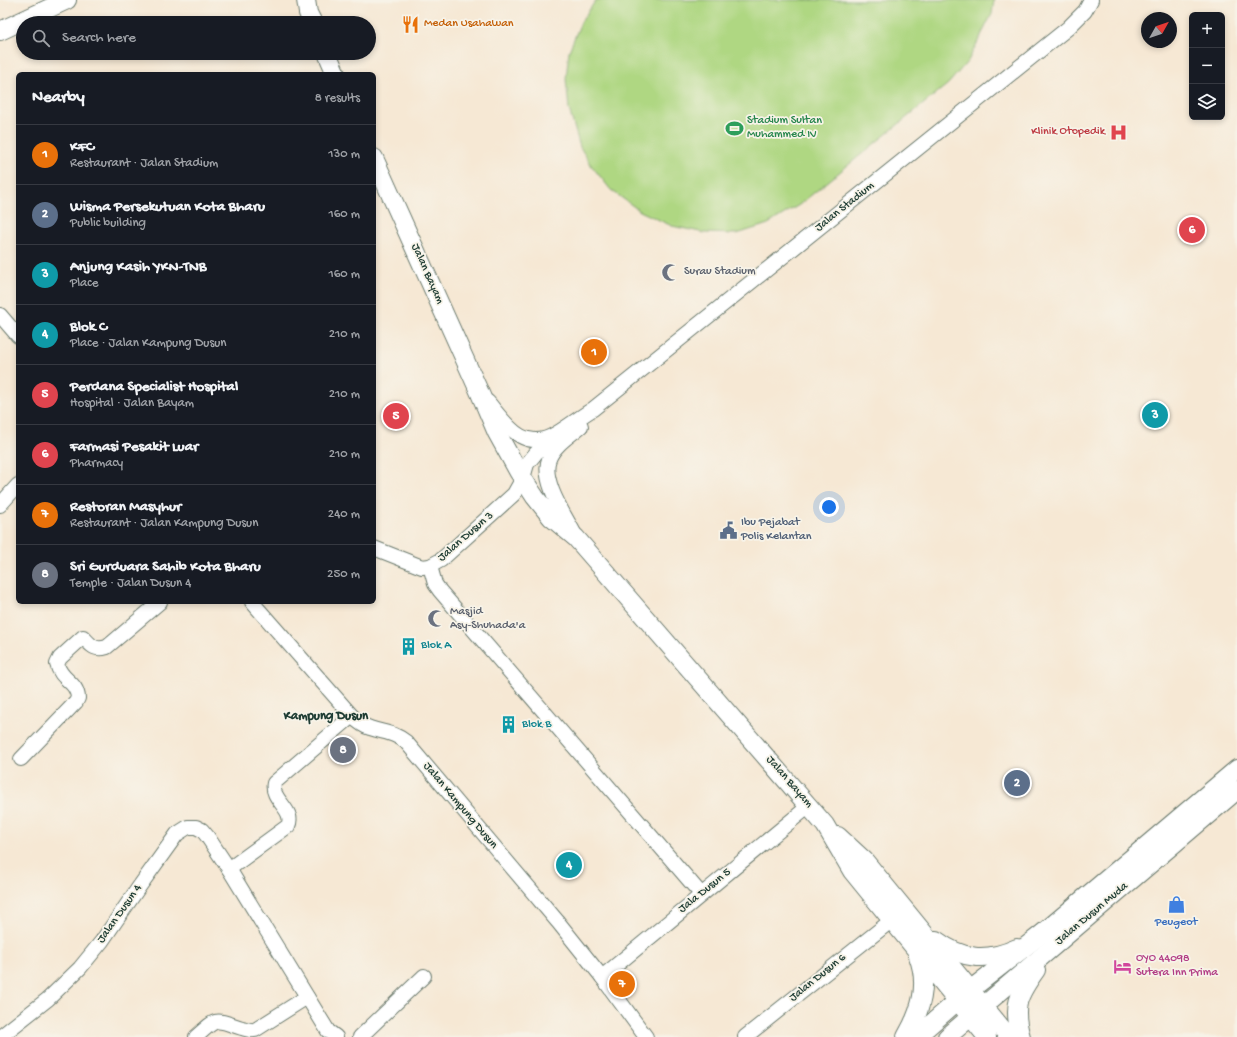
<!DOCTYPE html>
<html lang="en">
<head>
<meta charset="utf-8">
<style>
  body { margin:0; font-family:"Gochi Hand",sans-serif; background:#242831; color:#f1f3f6 }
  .controls { position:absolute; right:12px; top:12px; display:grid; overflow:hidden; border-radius:6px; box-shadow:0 2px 6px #0003 }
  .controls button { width:36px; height:36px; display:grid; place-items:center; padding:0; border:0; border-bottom:1px solid #363941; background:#171b24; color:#f1f3f6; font:20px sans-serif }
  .compass { position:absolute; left:1141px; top:12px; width:36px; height:36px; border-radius:50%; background:#171b24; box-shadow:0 2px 6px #0003; rotate:50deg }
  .you { position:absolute; left:829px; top:507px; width:14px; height:14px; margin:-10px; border:3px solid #fff; border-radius:50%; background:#1a73e8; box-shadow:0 0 0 6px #1a73e833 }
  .badge { display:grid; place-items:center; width:26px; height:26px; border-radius:50%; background:#7c3aed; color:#fff; font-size:13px; font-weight:700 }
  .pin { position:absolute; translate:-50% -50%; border:2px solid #fff; box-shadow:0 1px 4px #0006 }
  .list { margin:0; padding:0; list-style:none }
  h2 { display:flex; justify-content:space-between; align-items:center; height:52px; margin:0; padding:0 16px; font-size:17px }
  h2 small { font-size:13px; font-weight:400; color:#9ea1a6 }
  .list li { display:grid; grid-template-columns:26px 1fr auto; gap:12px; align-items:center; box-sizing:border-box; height:60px; padding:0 16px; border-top:1px solid #363941 }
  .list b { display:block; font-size:15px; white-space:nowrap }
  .list p { margin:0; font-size:13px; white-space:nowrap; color:#9ea1a6 }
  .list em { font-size:13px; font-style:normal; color:#9ea1a6 }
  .icon { flex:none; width:22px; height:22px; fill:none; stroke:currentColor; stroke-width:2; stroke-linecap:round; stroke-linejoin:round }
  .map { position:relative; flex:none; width:1237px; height:1037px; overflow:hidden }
  .search { position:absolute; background:#171b24; box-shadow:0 2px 6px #0003; left:16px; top:16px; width:360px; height:44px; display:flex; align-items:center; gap:10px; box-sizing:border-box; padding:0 14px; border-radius:22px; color:#9ea1a6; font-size:15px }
  .panel { position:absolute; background:#171b24; box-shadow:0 2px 6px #0003; left:16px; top:72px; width:360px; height:532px; border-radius:6px }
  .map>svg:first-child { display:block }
  .green { fill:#afd782; stroke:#678a5b }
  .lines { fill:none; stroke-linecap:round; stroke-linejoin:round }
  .minor-casing { stroke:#6a796c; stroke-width:16 }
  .major-casing { stroke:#6a796c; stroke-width:20 }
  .minor { stroke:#fff; stroke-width:14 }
  .major { stroke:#fff; stroke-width:18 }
  .labels { text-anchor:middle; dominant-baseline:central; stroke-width:3.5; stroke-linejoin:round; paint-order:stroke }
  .food-label { font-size:12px; fill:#c56008; stroke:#f7f3e8; text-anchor:start }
  .leisure-label { font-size:12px; fill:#27864d; stroke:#f7f3e8; text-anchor:start }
  .health-label { font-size:12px; fill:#be3a42; stroke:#f7f3e8; text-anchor:end }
  .street-label { font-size:12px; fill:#1f3d34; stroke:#f7f3e8 }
  .worship-label { font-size:12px; fill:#5b616d; stroke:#f7f3e8; text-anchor:start }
  .service-label { font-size:12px; fill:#4e5e75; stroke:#f7f3e8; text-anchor:start }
  .culture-label { font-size:12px; fill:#0d838f; stroke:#f7f3e8; text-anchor:start }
  .shop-label { font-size:12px; fill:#366cbe; stroke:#f7f3e8 }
  .hotel-label { font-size:12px; fill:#b23c85; stroke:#f7f3e8; text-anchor:start }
  .neighbourhood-label { font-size:13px; font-weight:bold; fill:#1f3d34; stroke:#f7f3e8 }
</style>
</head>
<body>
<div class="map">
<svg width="1237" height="1037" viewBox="0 0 1237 1037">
  <rect width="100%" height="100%" fill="#f7f3e8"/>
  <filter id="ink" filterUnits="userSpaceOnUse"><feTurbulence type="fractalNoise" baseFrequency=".025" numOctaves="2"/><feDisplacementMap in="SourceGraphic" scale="8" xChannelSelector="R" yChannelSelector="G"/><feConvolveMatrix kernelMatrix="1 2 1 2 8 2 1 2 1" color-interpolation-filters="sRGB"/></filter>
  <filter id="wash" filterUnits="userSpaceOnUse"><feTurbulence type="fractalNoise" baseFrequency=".012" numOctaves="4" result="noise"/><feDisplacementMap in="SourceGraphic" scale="16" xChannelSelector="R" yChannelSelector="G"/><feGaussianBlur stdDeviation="0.9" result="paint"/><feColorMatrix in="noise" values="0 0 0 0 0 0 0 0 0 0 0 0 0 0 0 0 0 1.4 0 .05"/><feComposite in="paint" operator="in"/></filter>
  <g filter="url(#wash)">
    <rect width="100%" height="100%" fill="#f6e8d4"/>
    <polygon class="green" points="596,0 994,0 992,14 968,61 948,84 799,205 768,224 737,234 705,233 672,226 640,211 611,190 591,165 580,147 569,109 566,79 569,51 581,22"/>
  </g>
  <g filter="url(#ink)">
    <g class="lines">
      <defs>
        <g id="minor">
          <polyline points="0,315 18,336"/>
          <path d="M488 402C507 425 524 454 557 433 570 425 580 417 593 409L1068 28 1085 11 1091 0"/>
          <polyline points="0,505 18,485"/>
          <path d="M574 533C564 514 541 480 549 459 554 445 571 435 581 426"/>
          <polyline points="374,548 422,567 430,566 441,560 514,494 523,478 527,464 536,453 553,437"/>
          <polyline points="430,566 435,584 440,591 701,894"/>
          <path d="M252 602 352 716C357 721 363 726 370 728 384 733 394 732 406 742L558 922 602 977 646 1037"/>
          <path d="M21 759 76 702 78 698C77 681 61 681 57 664L60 658 83 637C91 645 94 651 107 647L160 602"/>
          <path d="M229 869 288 826C296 810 270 800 274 783L352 716"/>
          <polyline points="602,977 809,806"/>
          <polyline points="0,1037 48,999 80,968 102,941 139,887 177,834 188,827 196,827 202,830 207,836 229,869 328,1031 336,1037"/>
          <path d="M196 1037C218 1017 214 1019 242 1028 246 1029 250 1031 255 1030L307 997"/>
          <polyline points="360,1037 424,976"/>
          <polyline points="745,1037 892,920"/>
        </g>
        <g id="major">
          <polyline points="306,0 308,13 313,23"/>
          <polyline points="0,31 67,0"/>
          <polyline points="327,53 336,74"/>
          <polyline points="374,158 479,391 497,433 518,471 535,497 551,517 576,538 825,825 852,871 987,1037"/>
          <polyline points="838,836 864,860 1009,1037"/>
          <path d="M936 940C963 960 986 962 1017 948"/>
          <path d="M906 1037C921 1011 929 985 918 956"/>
          <polyline points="916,1037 970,990 1043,933 1237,769"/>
          <polyline points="947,1037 1237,790"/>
          <path d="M1021 1037C1012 1006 1018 995 1036 970"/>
        </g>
      </defs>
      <use href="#minor" class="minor-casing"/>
      <use href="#major" class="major-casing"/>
      <use href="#minor" class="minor"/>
      <use href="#major" class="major"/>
    </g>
  </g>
  <defs>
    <symbol id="restaurant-bare" viewBox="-9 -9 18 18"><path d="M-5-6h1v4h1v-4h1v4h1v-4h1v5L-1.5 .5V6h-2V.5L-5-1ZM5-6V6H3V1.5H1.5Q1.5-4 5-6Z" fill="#e8710a" stroke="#f7f3e8" stroke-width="2.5" paint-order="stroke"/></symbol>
    <symbol id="stadium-bare" viewBox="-9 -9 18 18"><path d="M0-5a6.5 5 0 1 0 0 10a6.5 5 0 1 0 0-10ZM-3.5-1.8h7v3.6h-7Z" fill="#2e9e5b" stroke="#f7f3e8" stroke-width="2.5" paint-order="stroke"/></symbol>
    <symbol id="hospital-bare" viewBox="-9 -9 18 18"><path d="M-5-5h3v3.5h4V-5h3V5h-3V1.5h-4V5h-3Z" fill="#e0444e" stroke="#f7f3e8" stroke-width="2.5" paint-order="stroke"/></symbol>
    <symbol id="mosque-bare" viewBox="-9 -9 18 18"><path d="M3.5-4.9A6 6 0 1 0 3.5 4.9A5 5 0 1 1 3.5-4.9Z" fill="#6b7280" stroke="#f7f3e8" stroke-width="2.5" paint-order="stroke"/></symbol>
    <symbol id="civic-bare" viewBox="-9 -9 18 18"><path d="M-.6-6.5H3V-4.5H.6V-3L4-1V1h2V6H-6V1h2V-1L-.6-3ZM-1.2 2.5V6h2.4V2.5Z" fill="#5c6f8a" stroke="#f7f3e8" stroke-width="2.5" paint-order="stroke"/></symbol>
    <symbol id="building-bare" viewBox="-9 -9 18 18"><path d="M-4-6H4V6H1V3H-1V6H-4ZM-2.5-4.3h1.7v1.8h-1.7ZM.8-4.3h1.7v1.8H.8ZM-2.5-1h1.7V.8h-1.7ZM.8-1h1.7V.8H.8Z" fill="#0f9aa8" stroke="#f7f3e8" stroke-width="2.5" paint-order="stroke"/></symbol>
    <symbol id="shop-bare" viewBox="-9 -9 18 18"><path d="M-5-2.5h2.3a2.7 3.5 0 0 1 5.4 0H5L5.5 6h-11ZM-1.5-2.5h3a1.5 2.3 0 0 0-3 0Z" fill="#3f7fe0" stroke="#f7f3e8" stroke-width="2.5" paint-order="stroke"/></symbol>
    <symbol id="hotel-bare" viewBox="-9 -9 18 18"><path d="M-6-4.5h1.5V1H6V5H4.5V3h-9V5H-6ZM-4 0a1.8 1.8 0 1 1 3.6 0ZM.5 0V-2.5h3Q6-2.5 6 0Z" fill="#d1479c" stroke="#f7f3e8" stroke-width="2.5" paint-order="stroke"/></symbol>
  </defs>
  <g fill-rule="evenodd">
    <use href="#restaurant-bare" x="398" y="12" width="25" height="25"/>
    <use href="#stadium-bare" x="722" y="116" width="25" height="25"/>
    <use href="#hospital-bare" x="1106" y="120" width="25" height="25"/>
    <use href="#mosque-bare" x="658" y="260" width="25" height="25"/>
    <use href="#civic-bare" x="716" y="518" width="25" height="25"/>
    <use href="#mosque-bare" x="424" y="606" width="25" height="25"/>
    <use href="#building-bare" x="396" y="634" width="25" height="25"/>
    <use href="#building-bare" x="496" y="712" width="25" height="25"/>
    <use href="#shop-bare" x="1164" y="892" width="25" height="25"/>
    <use href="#hotel-bare" x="1110" y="954" width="25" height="25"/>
  </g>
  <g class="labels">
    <g class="food-label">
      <text x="424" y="24">Medan Usahawan</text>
    </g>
    <g class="leisure-label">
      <text x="747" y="121">Stadium Sultan<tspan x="747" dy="14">Muhammed IV</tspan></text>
    </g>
    <g class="health-label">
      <text x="1105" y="132">Klinik Otopedik</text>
    </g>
    <g class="street-label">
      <text transform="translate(845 207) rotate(-39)">Jalan Stadium</text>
      <text transform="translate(427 274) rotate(66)">Jalan Bayam</text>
      <text transform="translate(466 537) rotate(-41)">Jalan Dusun 3</text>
      <text transform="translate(789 782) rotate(49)">Jalan Bayam</text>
      <text transform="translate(460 806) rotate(50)">Jalan Kampung Dusun</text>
      <text transform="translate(705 891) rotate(-39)">Jala Dusun 5</text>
      <text transform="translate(120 914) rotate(-55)">Jalan Dusun 4</text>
      <text transform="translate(1092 914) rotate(-40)">Jalan Dusun Muda</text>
      <text transform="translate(818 978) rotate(-39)">Jalan Dusun 6</text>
    </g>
    <g class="worship-label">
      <text x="684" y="272">Surau Stadium</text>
      <text x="450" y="612">Masjid<tspan x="450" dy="14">Asy-Shuhada'a</tspan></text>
    </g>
    <g class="service-label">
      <text x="741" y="523">Ibu Pejabat<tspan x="741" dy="14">Polis Kelantan</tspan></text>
    </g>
    <g class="culture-label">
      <text x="421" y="646">Blok A</text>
      <text x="522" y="725">Blok B</text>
    </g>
    <g class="shop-label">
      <text x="1176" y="923">Peugeot</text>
    </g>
    <g class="hotel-label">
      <text x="1136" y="959">OYO 44098<tspan x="1136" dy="14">Sutera Inn Prima</tspan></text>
    </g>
    <g class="neighbourhood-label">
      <text x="326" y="716">Kampung Dusun</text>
    </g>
  </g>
</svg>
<div class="controls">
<button>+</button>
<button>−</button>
<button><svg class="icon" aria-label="layers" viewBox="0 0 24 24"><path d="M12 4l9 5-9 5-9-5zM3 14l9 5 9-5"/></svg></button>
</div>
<svg class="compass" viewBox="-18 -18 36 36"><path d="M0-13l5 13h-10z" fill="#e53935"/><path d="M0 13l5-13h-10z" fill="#9ea1a6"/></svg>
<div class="you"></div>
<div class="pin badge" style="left:594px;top:352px;background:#e8710a">1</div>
<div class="pin badge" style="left:1017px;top:783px;background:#5c6f8a">2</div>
<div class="pin badge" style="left:1155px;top:415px;background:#0f9aa8">3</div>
<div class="pin badge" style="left:569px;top:865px;background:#0f9aa8">4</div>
<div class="pin badge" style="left:396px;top:416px;background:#e0444e">5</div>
<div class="pin badge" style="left:1192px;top:230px;background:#e0444e">6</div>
<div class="pin badge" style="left:622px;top:984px;background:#e8710a">7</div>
<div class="pin badge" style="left:343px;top:750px;background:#6b7280">8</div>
<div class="search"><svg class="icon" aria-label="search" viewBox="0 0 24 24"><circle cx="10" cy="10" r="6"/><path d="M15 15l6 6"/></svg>Search here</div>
<section class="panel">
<h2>Nearby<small>8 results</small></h2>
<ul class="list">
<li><span class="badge" style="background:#e8710a">1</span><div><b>KFC</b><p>Restaurant · Jalan Stadium</p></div><em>130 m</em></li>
<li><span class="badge" style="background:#5c6f8a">2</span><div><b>Wisma Persekutuan Kota Bharu</b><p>Public building</p></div><em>160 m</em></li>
<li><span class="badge" style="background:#0f9aa8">3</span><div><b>Anjung Kasih YKN-TNB</b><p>Place</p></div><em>160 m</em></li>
<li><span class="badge" style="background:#0f9aa8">4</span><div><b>Blok C</b><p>Place · Jalan Kampung Dusun</p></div><em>210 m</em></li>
<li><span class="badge" style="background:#e0444e">5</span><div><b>Perdana Specialist Hospital</b><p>Hospital · Jalan Bayam</p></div><em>210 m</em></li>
<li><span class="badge" style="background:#e0444e">6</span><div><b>Farmasi Pesakit Luar</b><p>Pharmacy</p></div><em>210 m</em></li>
<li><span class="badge" style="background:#e8710a">7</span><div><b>Restoran Masyhur</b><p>Restaurant · Jalan Kampung Dusun</p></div><em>240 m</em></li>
<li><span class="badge" style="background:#6b7280">8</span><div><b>Sri Gurduara Sahib Kota Bharu</b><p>Temple · Jalan Dusun 4</p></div><em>250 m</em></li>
</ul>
</section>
</div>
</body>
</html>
